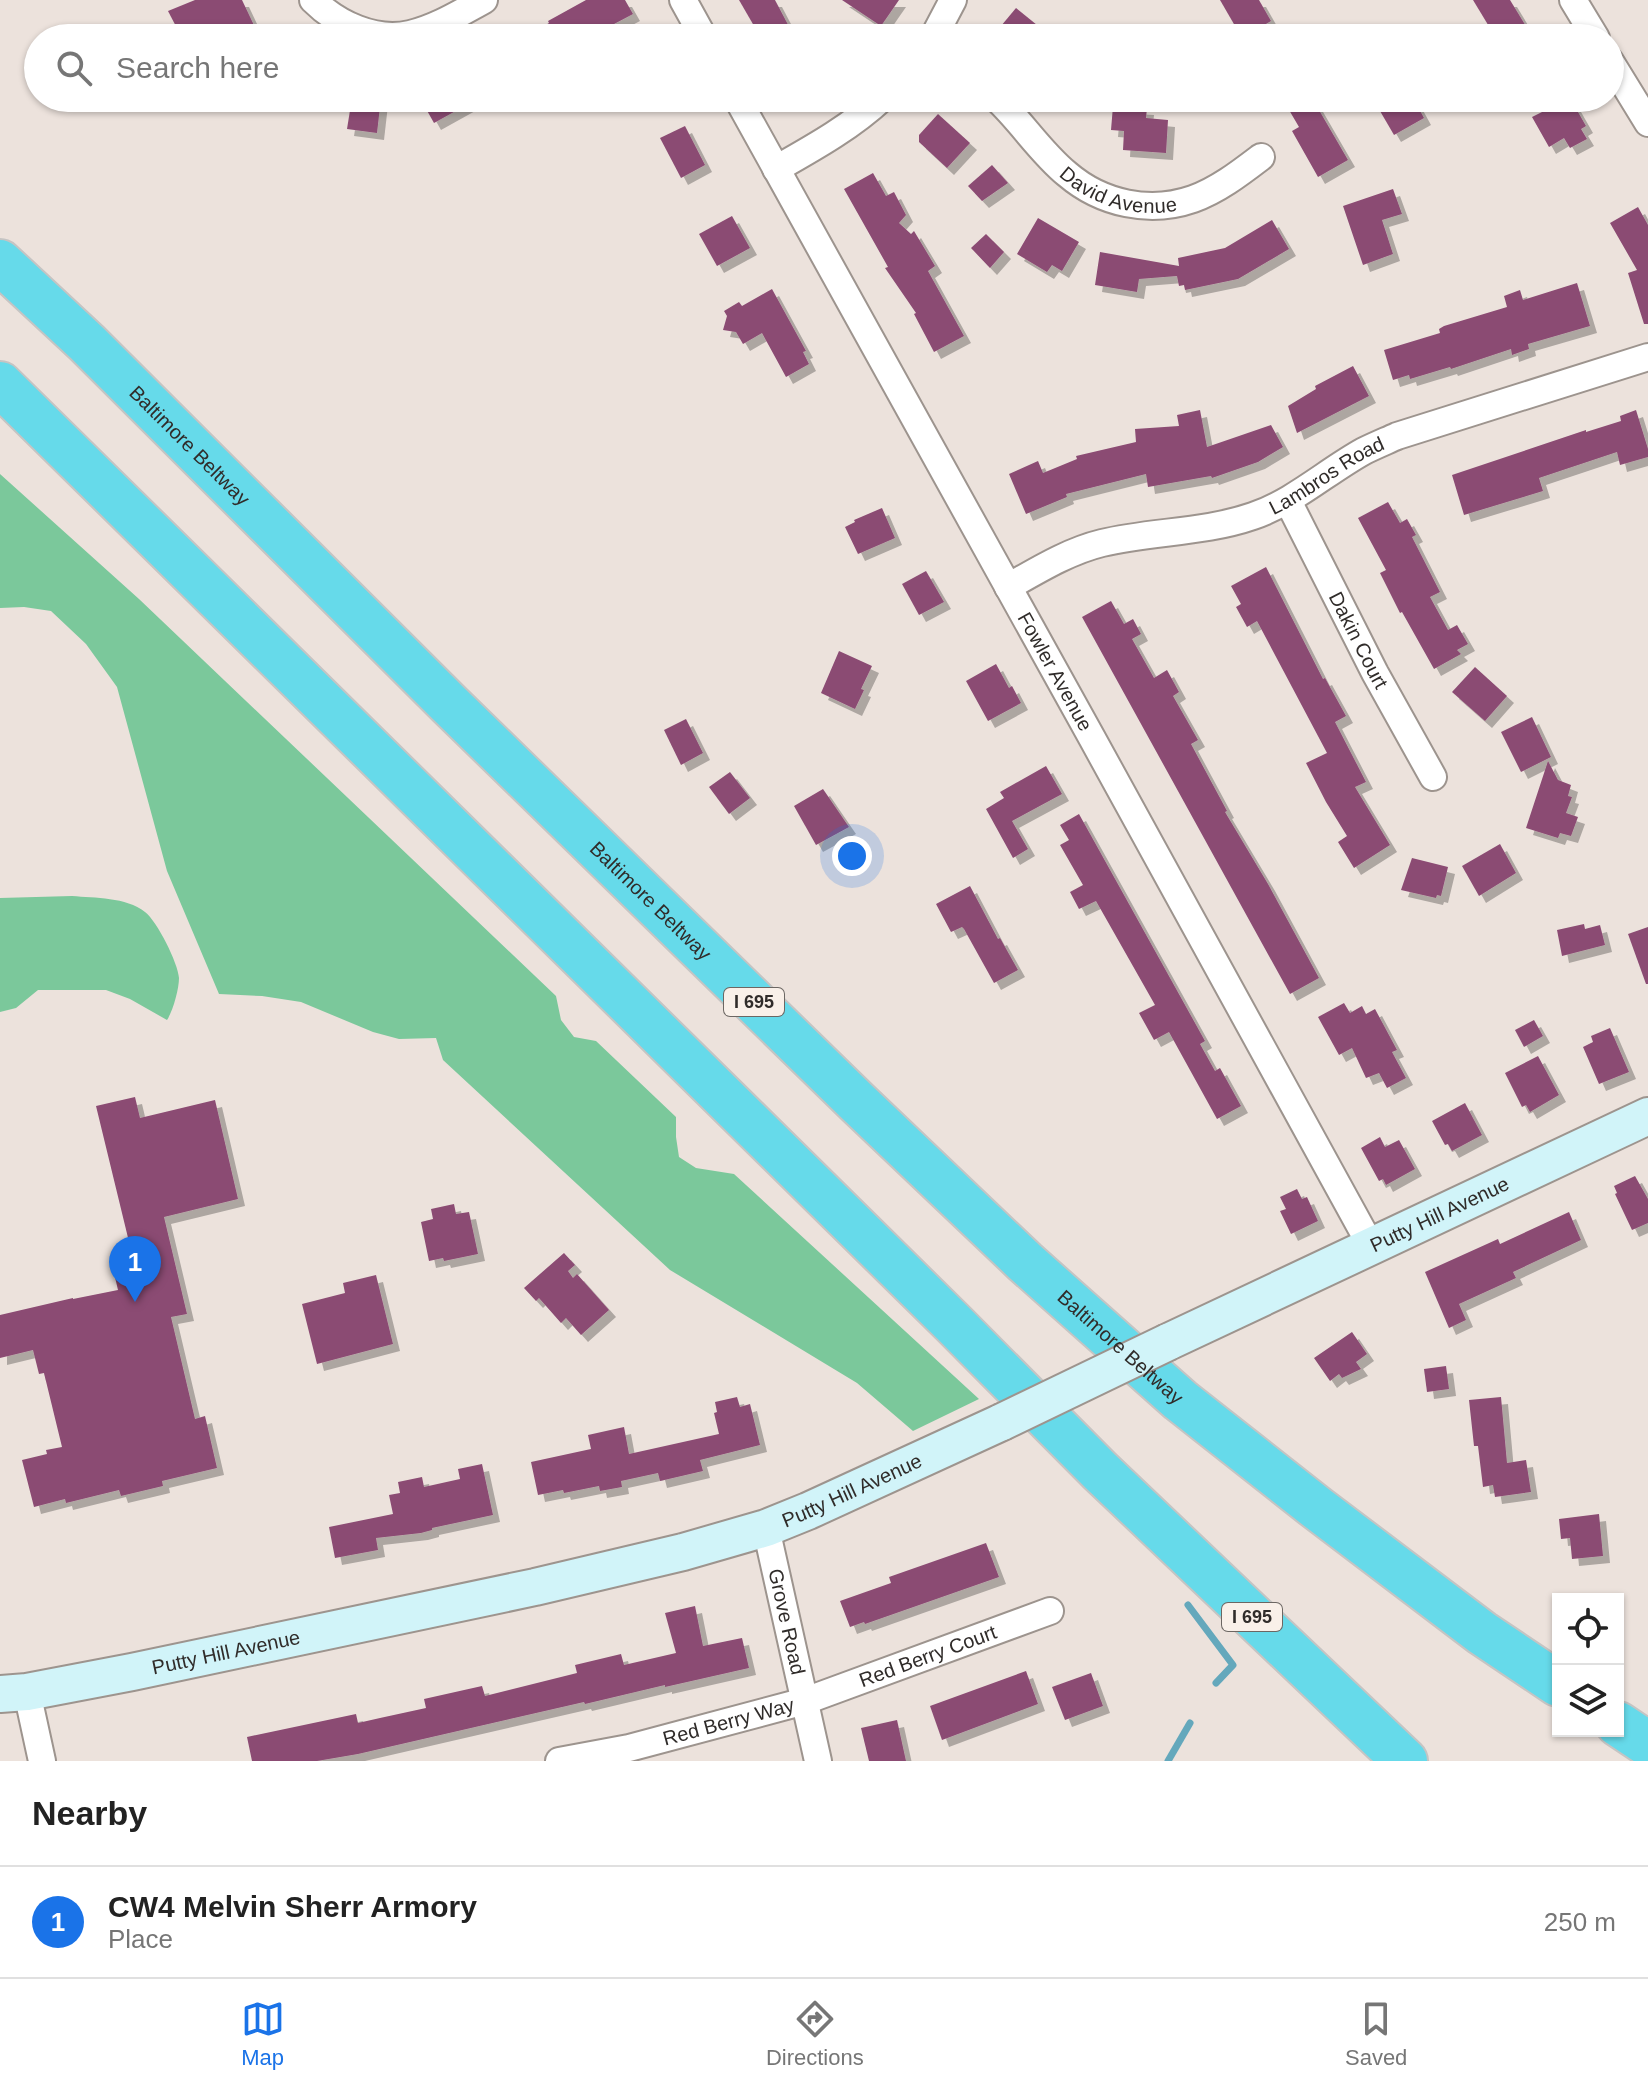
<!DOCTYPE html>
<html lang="en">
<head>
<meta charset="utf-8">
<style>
  body { margin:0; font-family:Helvetica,sans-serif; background:#f2f2f2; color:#222 }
  .controls { position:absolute; right:24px; bottom:24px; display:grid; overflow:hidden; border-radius:0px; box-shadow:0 2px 6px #0004 }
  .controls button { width:72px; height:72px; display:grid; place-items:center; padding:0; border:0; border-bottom:2px solid #e0e0e0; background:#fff; color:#222; font:40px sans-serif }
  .you { position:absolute; left:852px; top:856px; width:28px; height:28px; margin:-20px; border:6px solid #fff; border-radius:50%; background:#1a73e8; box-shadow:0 0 0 12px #1a73e833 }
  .badge { display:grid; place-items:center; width:52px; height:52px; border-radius:50%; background:#1a73e8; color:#fff; font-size:26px; font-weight:700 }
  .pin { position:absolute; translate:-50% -66px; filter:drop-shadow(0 2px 4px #0008) }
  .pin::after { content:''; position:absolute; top:42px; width:28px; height:24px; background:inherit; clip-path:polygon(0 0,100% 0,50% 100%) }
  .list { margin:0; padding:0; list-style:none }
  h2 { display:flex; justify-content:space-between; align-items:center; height:104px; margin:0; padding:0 32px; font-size:34px }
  h2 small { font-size:26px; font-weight:400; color:#767676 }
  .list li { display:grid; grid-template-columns:52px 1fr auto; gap:24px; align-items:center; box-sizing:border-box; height:112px; padding:0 32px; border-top:2px solid #e0e0e0 }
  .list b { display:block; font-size:30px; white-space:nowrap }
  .list p { margin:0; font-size:26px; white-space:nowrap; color:#767676 }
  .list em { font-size:26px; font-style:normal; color:#767676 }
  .icon { flex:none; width:44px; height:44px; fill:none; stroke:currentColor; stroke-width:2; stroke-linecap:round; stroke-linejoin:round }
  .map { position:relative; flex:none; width:1648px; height:1761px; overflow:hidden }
  .search { position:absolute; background:#fff; box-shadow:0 2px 6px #0004; left:24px; right:24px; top:24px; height:88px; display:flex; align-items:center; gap:20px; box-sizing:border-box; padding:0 28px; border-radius:44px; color:#767676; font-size:30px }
  .sheet { height:216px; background:#fff }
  nav { display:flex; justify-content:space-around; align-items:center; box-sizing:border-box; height:112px; border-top:2px solid #e0e0e0; background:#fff; font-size:22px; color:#767676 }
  nav a { display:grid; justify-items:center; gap:4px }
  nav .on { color:#1a73e8 }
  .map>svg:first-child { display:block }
  .forest { fill:#7bc89b }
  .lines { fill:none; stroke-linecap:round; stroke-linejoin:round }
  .stream { stroke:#64a8bc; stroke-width:7 }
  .building { fill:#8b4b73; filter:url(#shadow) }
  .street-casing { stroke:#9d948e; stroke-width:30 }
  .secondary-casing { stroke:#9d948e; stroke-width:40 }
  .highway-casing { stroke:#c5c4c3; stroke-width:48 }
  .street { stroke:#fff; stroke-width:26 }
  .secondary { stroke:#d1f4f9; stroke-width:36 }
  .highway { stroke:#66daea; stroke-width:44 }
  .secondary-bridge-casing { stroke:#9d948e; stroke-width:40; stroke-linecap:butt }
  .secondary-bridge { stroke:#d1f4f9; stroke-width:36 }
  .labels { text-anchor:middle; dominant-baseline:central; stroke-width:8; stroke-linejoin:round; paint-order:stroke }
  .shield { fill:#f9f0e9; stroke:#6c6763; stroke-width:2 }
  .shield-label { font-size:18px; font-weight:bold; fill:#302c2a }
  .street-label { font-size:20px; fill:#302c2a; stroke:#f9f0e9 }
</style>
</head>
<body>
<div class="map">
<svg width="1648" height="1761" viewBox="0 0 1648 1761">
  <defs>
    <filter id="shadow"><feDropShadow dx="7" dy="7" stdDeviation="0" flood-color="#0004"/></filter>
  </defs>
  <rect width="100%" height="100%" fill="#ece2dc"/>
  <g class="forest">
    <polygon points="0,474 139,599 556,996 561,1020 574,1037 596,1041 676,1117 676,1137 679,1157 696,1168 734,1174 979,1399 913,1431 857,1383 670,1270 443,1060 436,1038 399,1039 373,1032 301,1002 262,996 219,994 167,871 117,687 86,644 51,611 24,607 0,608"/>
    <path d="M72 896C95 898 126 897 145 912 157 921 178 963 179 978 179 989 173 1011 167 1020L130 999 106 990H38L16 1008 0 1012V898Z"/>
  </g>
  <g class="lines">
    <g class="stream">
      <polyline points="1188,1605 1233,1665 1216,1683"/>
      <polyline points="1168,1761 1190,1723"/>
    </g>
  </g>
  <g class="building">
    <polygon points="195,0 242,0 260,38 182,38 168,11"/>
    <polygon points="586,0 625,0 633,14 597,33 593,24 571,38 523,38 549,23 548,21"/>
    <polygon points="739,0 775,0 795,38 761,38"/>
    <polygon points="842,0 899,0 881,26"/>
    <polygon points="1220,0 1259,0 1271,21 1242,38"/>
    <polygon points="1473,0 1510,0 1527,28 1511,38 1496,38"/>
    <polygon points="1016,8 1053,38 991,38"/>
    <polygon points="352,98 381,98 377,133 347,129"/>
    <polygon points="420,98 479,98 434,123"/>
    <polygon points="1282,98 1312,98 1348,160 1318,177 1292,131 1299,127"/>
    <polygon points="1404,98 1413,98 1424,118 1394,135 1380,111"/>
    <polygon points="1570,98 1586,126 1581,129 1587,139 1570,148 1564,138 1549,147 1532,117"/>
    <polygon points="1113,106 1147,108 1146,118 1168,120 1166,153 1123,150 1124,131 1111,130"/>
    <polygon points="938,114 970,143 947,168 919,142 919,135"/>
    <polygon points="685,126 705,165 681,178 660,138"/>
    <polygon points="992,165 1008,183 982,201 968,186"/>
    <polygon points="873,173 886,196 894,192 906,215 899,223 911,234 914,231 935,266 928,271 964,336 934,352 914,314 916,313 885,268 888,267 844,189"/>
    <polygon points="1393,189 1402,214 1382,220 1393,254 1363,265 1343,206"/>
    <polygon points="1638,207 1648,225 1648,324 1644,324 1628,273 1637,270 1610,223"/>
    <polygon points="732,216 750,248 717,266 699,234"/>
    <polygon points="1038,218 1079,242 1062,271 1052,265 1047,272 1017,254"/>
    <polygon points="1272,220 1289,249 1238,279 1185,290 1184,285 1179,286 1177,276 1139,279 1137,292 1095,285 1100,252 1179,266 1178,258 1225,248"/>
    <polygon points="986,234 1004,252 990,268 971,248"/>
    <polygon points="1577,283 1590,326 1528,344 1529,349 1512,355 1511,349 1451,369 1450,367 1410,379 1409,375 1393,380 1384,350 1440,333 1439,329 1444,326 1507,307 1504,296 1520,290 1523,300"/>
    <polygon points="772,289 806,351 803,352 809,364 786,377 762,333 743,344 736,332 723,330 727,316 724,311 739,302 742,306"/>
    <polygon points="1353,366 1369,396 1297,433 1288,406 1316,389 1315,386"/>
    <polygon points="1200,410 1207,447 1271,425 1283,447 1258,462 1212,478 1211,476 1148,487 1146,474 1066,494 1067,497 1026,514 1009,474 1038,461 1043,473 1077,459 1076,456 1136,442 1135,429 1179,426 1177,415"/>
    <polygon points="1636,410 1648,449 1648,457 1620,465 1617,452 1539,478 1543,491 1464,515 1452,475 1586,430 1586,432 1621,421 1620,416"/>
    <polygon points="1388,502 1400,523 1407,519 1416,535 1412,537 1440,592 1430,597 1448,630 1457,625 1468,644 1457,650 1461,654 1434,669 1402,612 1400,613 1380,573 1386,570 1358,518"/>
    <polygon points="882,508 895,538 858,554 845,527 855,522 854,520"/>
    <polygon points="1266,567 1323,679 1325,678 1346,716 1335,722 1366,782 1355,787 1390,845 1354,868 1338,842 1347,836 1326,802 1306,763 1327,753 1257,621 1247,627 1236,607 1241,604 1231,586"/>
    <polygon points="926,571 944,602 919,615 902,584"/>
    <polygon points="1111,601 1124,624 1133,619 1141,634 1132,639 1154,678 1167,670 1179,692 1173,696 1198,740 1191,744 1227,811 1225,812 1268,884 1319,978 1290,994 1082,617"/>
    <polygon points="839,651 872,666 861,689 864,690 855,709 821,693"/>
    <polygon points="996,664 1009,688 1012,686 1021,703 988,721 966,681"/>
    <polygon points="1475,667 1507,696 1485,721 1452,692"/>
    <polygon points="1532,717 1551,757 1521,772 1501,732"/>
    <polygon points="686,719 703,753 681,765 664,730"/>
    <polygon points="1548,761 1558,780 1571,785 1568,796 1572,797 1566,813 1578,817 1571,836 1560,833 1558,838 1526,828"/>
    <polygon points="1046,766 1062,794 1012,821 1028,849 1013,858 986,809 1004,798 1000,792"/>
    <polygon points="730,772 750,798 729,814 709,787"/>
    <polygon points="823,789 849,827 816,845 794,806"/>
    <polygon points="1079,814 1205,1041 1200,1044 1215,1071 1220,1068 1241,1106 1217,1119 1169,1032 1154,1040 1139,1013 1155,1005 1096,901 1079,909 1070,892 1083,885 1060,845 1069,840 1060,825"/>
    <polygon points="1500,844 1516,873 1479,896 1462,866"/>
    <polygon points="1412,858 1448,867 1441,896 1437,895 1436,898 1401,890"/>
    <polygon points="970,886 998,939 1000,938 1018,970 994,983 964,929 962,927 951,932 936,904"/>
    <polygon points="1584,924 1585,929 1600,925 1605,945 1562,956 1557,930"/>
    <polygon points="1648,927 1648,984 1646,984 1628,934"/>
    <polygon points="1344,1003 1350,1013 1362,1006 1366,1014 1375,1009 1397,1050 1392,1052 1406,1078 1387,1088 1379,1073 1366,1078 1352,1048 1339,1055 1318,1017"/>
    <polygon points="1534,1020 1543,1036 1524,1047 1515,1030"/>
    <polygon points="1610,1028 1629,1072 1599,1084 1583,1047 1593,1042 1591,1036"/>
    <polygon points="1538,1056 1559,1095 1530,1112 1526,1105 1522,1107 1505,1073"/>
    <polygon points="135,1097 140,1118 215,1100 238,1199 164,1217 187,1314 171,1317 195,1419 205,1416 217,1468 162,1481 163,1486 121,1496 119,1490 66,1503 65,1499 34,1507 22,1460 47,1454 46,1450 62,1447 44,1373 39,1374 33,1350 0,1358 0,1315 73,1298 73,1299 118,1290 114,1273 126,1269 121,1248 130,1246 96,1106"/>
    <polygon points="1465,1103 1482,1135 1452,1151 1448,1144 1445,1145 1432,1121"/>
    <polygon points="1380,1137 1385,1147 1399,1140 1415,1169 1386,1185 1383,1179 1379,1181 1361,1148"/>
    <polygon points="1635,1176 1648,1199 1648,1223 1632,1230 1615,1194 1617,1193 1614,1186"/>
    <polygon points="1297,1189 1302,1199 1307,1197 1318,1221 1291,1234 1280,1211 1286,1209 1280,1197"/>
    <polygon points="454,1204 456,1214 469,1212 478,1254 444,1261 443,1258 429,1261 421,1222 433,1219 431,1209"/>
    <polygon points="1569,1212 1581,1240 1513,1272 1516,1278 1459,1304 1466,1320 1449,1328 1425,1272 1498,1239 1500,1244"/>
    <polygon points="564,1253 575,1265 568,1271 573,1278 577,1274 609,1310 581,1335 566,1318 561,1323 539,1298 536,1301 524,1288"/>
    <polygon points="376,1275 393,1344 317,1364 302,1304 345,1293 343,1283"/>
    <polygon points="1352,1332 1367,1354 1356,1362 1361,1369 1342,1378 1339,1374 1330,1381 1314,1358"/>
    <polygon points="1446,1366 1449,1389 1427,1392 1424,1369"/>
    <polygon points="737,1397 740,1407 750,1404 760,1445 700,1460 703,1471 660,1481 658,1473 621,1481 622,1487 600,1491 599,1486 564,1493 563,1490 538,1495 531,1462 591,1449 588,1435 624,1427 629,1454 719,1434 714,1413 717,1412 715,1402"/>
    <polygon points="1501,1397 1507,1463 1526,1460 1531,1492 1495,1497 1493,1485 1483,1487 1478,1446 1474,1446 1469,1400"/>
    <polygon points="482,1464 493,1515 432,1528 432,1530 421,1533 376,1538 378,1550 335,1558 329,1527 393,1514 389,1495 400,1493 398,1482 422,1477 424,1487 460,1479 458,1469"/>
    <polygon points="1599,1514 1603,1556 1572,1559 1570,1538 1561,1539 1559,1519"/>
    <polygon points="986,1543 999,1577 865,1624 864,1622 850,1627 840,1601 891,1583 889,1577"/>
    <polygon points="695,1606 703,1646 742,1638 749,1668 665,1687 665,1685 585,1704 584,1702 358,1754 317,1761 252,1761 247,1737 356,1714 358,1723 380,1718 426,1708 424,1699 482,1686 485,1696 577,1673 575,1665 621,1654 624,1665 676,1653 665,1613"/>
    <polygon points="1026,1671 1038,1704 942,1740 930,1706"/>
    <polygon points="1091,1673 1103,1706 1065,1720 1052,1687"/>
    <polygon points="897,1720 906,1761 869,1761 861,1728"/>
  </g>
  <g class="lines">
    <defs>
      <g id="street">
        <path d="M313 0C337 24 375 42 410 34 436 28 460 13 484 0"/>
        <polyline points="683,0 704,38"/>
        <polyline points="1573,0 1596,38"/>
        <polyline points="933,38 953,0"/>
        <polyline points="1610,61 1648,123"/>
        <path id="s1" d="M737 98 1092 738 1371 1246"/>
        <path id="s2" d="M996 98C1021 121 1040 152 1067 174 1102 204 1150 214 1193 199 1218 190 1240 173 1261 157"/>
        <path d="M776 169C813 148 851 127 882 98"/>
        <path id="s3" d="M1288 501 1375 673 1433 777"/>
        <path id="s4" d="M1008 587C1038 570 1069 551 1102 543 1152 531 1204 533 1253 516 1294 502 1326 472 1364 451 1374 446 1386 441 1397 436L1648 357"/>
        <path id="s5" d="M766 1528 818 1761"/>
        <polyline points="27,1692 42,1761"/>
        <path id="s6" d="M559 1761 629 1748 805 1701 1050 1611"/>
      </g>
      <g id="secondary">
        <path id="s7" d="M1168 1342 1648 1116"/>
        <path id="s8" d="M0 1694 27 1692 132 1672 535 1587 683 1552 766 1528 808 1511 1002 1422"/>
      </g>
      <g id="highway">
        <path id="s9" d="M0 262 87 343 449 704 858 1103 1025 1262 1180 1400 1317 1508 1482 1633 1558 1684"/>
        <polyline points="0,384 954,1324 1100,1471 1405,1761"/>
        <polyline points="1618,1724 1648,1744"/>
      </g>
    </defs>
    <use href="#street" class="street-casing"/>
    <use href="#secondary" class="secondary-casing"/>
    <use href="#highway" class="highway-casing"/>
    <use href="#street" class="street"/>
    <use href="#secondary" class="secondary"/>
    <use href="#highway" class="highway"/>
    <defs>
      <polyline id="secondary-bridge" points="1002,1422 1168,1342"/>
    </defs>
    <use href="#secondary-bridge" class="secondary-bridge-casing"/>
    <use href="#secondary-bridge" class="secondary-bridge"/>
  </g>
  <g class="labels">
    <g class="shield">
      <rect x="724" y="988" width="60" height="28" rx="6"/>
      <rect x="1222" y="1603" width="60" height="28" rx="6"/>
    </g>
    <g class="shield-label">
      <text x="754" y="1002">I 695</text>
      <text x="1252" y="1617">I 695</text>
    </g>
    <g class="street-label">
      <text stroke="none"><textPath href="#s2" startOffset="160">David Avenue</textPath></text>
      <text stroke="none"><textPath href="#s9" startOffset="264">Baltimore Beltway</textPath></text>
      <text stroke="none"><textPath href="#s4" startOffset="342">Lambros Road</textPath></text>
      <text stroke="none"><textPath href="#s3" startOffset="156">Dakin Court</textPath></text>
      <text stroke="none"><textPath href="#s1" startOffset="656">Fowler Avenue</textPath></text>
      <text stroke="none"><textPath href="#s9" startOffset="912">Baltimore Beltway</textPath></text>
      <text stroke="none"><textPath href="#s7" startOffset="300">Putty Hill Avenue</textPath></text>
      <text stroke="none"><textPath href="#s9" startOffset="1560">Baltimore Beltway</textPath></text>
      <text stroke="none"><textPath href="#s8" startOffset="878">Putty Hill Avenue</textPath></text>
      <text stroke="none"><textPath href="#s5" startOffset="96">Grove Road</textPath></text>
      <text stroke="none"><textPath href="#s8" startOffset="230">Putty Hill Avenue</textPath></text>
      <text stroke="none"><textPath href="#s6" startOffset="384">Red Berry Court</textPath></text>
      <text stroke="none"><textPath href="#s6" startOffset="174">Red Berry Way</textPath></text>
    </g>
  </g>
</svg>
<div class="controls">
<button><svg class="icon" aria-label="locate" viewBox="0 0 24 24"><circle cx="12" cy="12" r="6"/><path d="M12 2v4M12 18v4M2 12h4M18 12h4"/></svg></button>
<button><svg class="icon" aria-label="layers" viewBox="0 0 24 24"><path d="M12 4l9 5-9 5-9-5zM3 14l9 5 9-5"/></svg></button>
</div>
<div class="you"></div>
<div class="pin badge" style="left:135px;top:1302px">1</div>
<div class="search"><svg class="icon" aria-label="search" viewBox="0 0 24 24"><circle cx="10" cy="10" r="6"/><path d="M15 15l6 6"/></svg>Search here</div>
</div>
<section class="sheet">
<h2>Nearby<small></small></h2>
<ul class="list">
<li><span class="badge">1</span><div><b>CW4 Melvin Sherr Armory</b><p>Place</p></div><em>250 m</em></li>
</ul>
</section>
<nav>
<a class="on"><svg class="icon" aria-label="map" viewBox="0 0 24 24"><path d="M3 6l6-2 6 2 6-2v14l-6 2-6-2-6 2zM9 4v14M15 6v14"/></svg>Map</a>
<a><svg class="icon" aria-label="directions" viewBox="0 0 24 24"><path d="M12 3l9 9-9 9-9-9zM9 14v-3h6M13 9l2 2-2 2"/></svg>Directions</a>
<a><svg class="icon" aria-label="saved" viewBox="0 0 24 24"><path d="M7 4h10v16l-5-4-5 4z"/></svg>Saved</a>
</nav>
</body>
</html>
